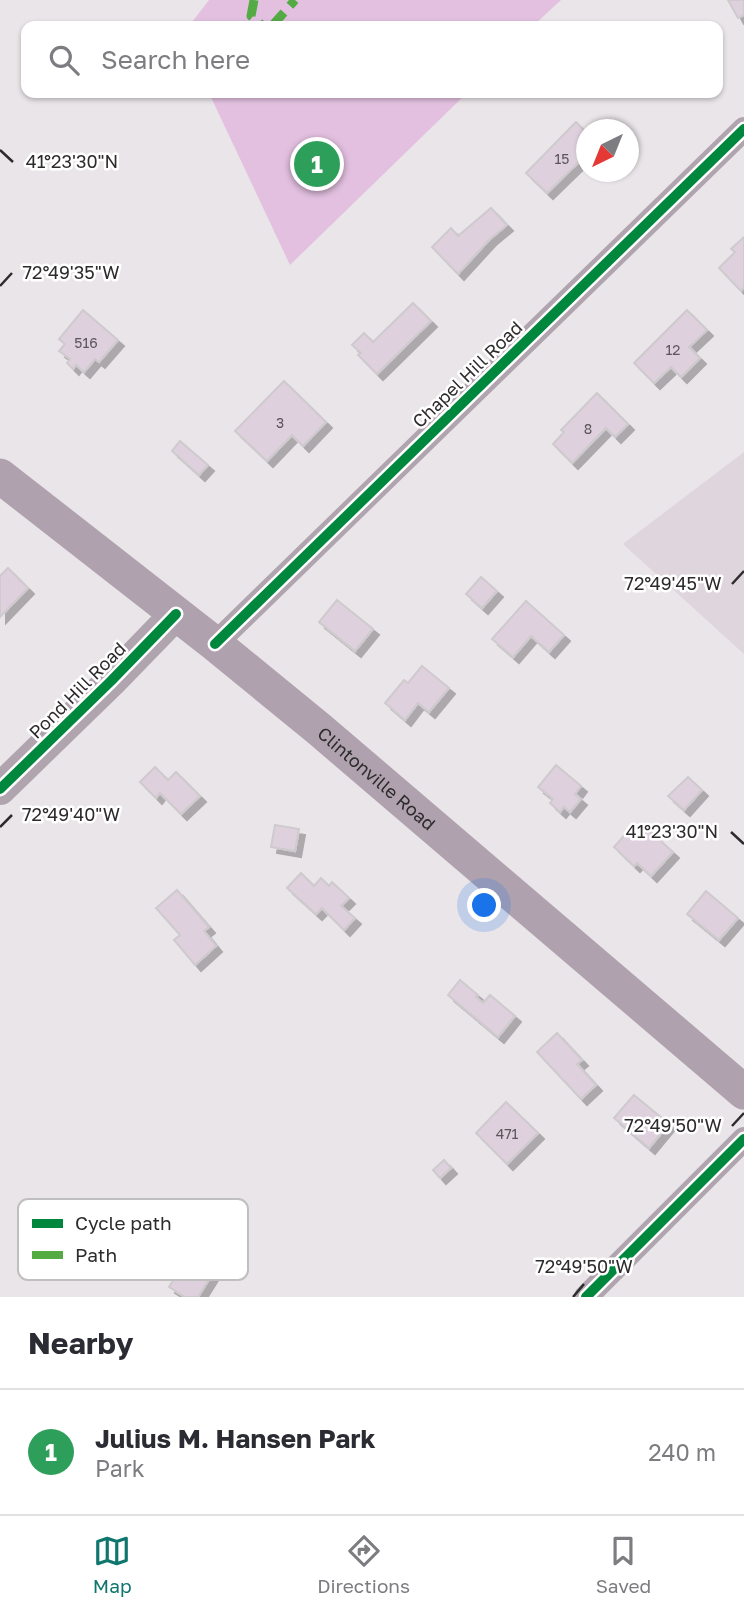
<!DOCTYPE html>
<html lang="en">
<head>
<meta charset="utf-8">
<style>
  body { margin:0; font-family:"Golos Text",sans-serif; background:#f7f7f7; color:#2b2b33 }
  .compass { position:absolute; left:576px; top:119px; width:63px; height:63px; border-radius:50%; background:#fff; box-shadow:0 2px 5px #0004; rotate:223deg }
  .you { position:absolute; left:485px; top:906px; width:24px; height:24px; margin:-18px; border:5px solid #fff; border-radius:50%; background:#1a73e8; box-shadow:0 0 0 10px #1a73e833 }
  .badge { display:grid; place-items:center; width:46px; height:46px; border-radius:50%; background:#0f766e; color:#fff; font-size:23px; font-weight:700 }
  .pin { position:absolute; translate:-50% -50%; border:4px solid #fff; box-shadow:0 2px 7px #0006 }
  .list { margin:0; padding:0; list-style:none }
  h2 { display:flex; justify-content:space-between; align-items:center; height:91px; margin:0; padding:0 28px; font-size:30px }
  h2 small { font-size:23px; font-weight:400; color:#7c7c81 }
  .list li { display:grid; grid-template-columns:46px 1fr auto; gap:21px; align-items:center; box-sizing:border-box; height:126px; padding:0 28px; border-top:2px solid #e1e1e2 }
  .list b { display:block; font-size:26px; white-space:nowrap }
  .list p { margin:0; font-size:23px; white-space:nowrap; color:#7c7c81 }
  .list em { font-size:23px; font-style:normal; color:#7c7c81 }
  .icon { flex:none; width:38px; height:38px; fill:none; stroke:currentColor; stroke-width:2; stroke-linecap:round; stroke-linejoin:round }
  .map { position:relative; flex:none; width:744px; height:1297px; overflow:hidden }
  .search { position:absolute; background:#fff; box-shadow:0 2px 5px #0004; left:21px; right:21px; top:21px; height:77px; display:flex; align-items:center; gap:18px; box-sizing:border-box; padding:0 24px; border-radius:14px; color:#7c7c81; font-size:26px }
  .sheet { height:217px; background:#fff }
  nav { display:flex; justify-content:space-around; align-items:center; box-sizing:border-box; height:98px; border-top:2px solid #e1e1e2; background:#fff; font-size:19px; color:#7c7c81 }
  nav a { display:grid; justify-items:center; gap:4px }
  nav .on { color:#0f766e }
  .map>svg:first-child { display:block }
  .built { fill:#dfd5dd }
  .green { fill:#e3c0e0 }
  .building { fill:#dfd0de; stroke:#cecacd; stroke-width:2; filter:url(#shadow) }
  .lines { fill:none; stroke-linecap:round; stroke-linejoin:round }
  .minor { stroke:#b0a4af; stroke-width:24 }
  .tertiary { stroke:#b0a4af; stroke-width:32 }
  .secondary { stroke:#afa2ae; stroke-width:35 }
  .quiet { stroke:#54ab44; stroke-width:9; stroke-dasharray:18 9; stroke-linecap:butt }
  .cycleway-casing { stroke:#fff; stroke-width:15 }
  .cycleway { stroke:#00873e; stroke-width:10 }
  .ticks { fill:none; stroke:#2e2b2d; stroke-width:2.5 }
  .labels { text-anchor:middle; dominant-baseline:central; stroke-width:5; stroke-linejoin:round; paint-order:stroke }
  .number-label { font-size:14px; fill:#5c565b }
  .street-label { font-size:18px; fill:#2e2b2d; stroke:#fff }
  .key { fill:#fff; stroke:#c0bfc0; stroke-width:2 }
  .key-label { font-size:19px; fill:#2e2b2d }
  .ticks-label { font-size:18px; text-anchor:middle; fill:#2e2b2d; stroke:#fff; stroke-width:5; stroke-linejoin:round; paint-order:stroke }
</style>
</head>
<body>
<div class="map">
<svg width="744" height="1297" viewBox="0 0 744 1297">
  <defs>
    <filter id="shadow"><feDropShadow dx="6" dy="6" stdDeviation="0" flood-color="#0004"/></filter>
  </defs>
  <rect width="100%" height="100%" fill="#eae5e9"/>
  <polygon class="built" points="744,452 744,654 623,544"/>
  <g class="green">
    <polygon points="209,0 561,0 533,26 189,26"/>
    <polygon points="209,93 467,93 290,265"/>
  </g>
  <g class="building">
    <polygon points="728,0 744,0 744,15 738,18"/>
    <polygon points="576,122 586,132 586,155 547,193 526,173"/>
    <polygon points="491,208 507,225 490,239 458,274 432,247 451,228 458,236"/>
    <polygon points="744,237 744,287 741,291 719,268 735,252 731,249"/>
    <polygon points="413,303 431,321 377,374 358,355 361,353 352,345 364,333 373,342"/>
    <polygon points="83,310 118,340 99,362 95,359 84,372 76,365 73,369 67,363 70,359 59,351 65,344 59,339"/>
    <polygon points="687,310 707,330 689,347 700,358 681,377 671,367 654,383 634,363"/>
    <polygon points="284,381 326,422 303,446 292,435 267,461 235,431"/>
    <polygon points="597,393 628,424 615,437 606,428 572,463 553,444 564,432 561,430"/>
    <polygon points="180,441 208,465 199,475 172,451"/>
    <polygon points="8,568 28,588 0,617 0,576"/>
    <polygon points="481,577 497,591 482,608 466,594"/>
    <polygon points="337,600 373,629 355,651 319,622"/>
    <polygon points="526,601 564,635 549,652 531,636 513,657 492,639"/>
    <polygon points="422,666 449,688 429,712 418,703 405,720 385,703 404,680 408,683"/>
    <polygon points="556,765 581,786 575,794 581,799 570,812 564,807 560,812 550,803 553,799 538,787"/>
    <polygon points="155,767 168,780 176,772 200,796 181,814 160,793 156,798 140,782"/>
    <polygon points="688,777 702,790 684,810 668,796"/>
    <polygon points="642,824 673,852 651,876 637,863 634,866 614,847 630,829 634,833"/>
    <polygon points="275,825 299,829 295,851 271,847"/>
    <polygon points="301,873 314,886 321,878 329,886 332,882 349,898 341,906 355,918 344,930 322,908 316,914 287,888"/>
    <polygon points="177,890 209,927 204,931 216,946 195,965 174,940 180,935 156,908"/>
    <polygon points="706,891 738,918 719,940 687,914"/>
    <polygon points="460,980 478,995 476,997 483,1003 490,995 515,1016 498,1037 448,995"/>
    <polygon points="557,1033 582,1060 577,1064 596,1085 581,1099 537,1052"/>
    <polygon points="634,1095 669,1124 649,1148 614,1118"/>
    <polygon points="506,1102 538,1133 507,1164 476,1133"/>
    <polygon points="444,1160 451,1168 440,1178 433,1170"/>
    <polygon points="213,1228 233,1241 198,1297 185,1297 169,1287 194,1248 198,1251"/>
  </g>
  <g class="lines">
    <g class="minor">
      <polyline points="215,644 744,129"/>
      <polyline points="586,1297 744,1139"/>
    </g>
    <polyline class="tertiary" points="0,789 111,681 176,614"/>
    <path class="secondary" id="s1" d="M0 476 215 644 319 729 744 1092"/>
    <g class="quiet">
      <polyline points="254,0 251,16 263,26"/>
      <polyline points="272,26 295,0"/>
    </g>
    <defs>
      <g id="cycleway">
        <polyline points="215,644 744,129"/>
        <polyline points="0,789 111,681 176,614"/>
        <polyline points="586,1297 744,1139"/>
      </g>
    </defs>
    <use href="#cycleway" class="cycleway-casing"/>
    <use href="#cycleway" class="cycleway"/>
  </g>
  <path class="ticks" d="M0 150 13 162M0 286 12 273M732 584 744 571M0 827 12 815M731 832 744 844M732 1126 744 1113M573 1297 584 1284"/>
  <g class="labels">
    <g class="number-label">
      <text x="562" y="158">15</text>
      <text x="86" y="342">516</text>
      <text x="673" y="349">12</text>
      <text x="280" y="422">3</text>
      <text x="588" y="428">8</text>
      <text x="507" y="1133">471</text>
    </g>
    <g class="street-label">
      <text transform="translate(467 374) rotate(-44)">Chapel Hill Road</text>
      <text transform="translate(77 690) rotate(-45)">Pond Hill Road</text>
      <text stroke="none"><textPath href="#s1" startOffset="483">Clintonville Road</textPath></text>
    </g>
  </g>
  <rect x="18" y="1199" width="230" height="81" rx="10" class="key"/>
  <rect x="32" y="1219" width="31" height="9" fill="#00873e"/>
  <rect x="32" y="1251" width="31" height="8" fill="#54ab44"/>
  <g class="key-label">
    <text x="75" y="1230">Cycle path</text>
    <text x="75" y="1262">Path</text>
  </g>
  <g class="ticks-label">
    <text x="72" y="168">41°23'30"N</text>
    <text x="71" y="279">72°49'35"W</text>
    <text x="673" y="590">72°49'45"W</text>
    <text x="71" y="821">72°49'40"W</text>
    <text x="672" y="838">41°23'30"N</text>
    <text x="673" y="1132">72°49'50"W</text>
    <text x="584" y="1273">72°49'50"W</text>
  </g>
</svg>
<svg class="compass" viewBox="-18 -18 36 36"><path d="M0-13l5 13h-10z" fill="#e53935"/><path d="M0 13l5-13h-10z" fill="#7c7c81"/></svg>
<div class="you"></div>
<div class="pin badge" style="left:317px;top:164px;background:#2e9e5b">1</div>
<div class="search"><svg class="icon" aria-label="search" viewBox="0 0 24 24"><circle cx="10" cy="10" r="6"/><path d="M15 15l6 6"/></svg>Search here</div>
</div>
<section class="sheet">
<h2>Nearby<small></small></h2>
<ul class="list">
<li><span class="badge" style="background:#2e9e5b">1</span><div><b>Julius M. Hansen Park</b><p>Park</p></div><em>240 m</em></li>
</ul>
</section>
<nav>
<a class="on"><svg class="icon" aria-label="map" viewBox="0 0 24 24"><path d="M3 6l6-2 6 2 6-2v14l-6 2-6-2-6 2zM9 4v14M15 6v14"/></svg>Map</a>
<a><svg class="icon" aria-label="directions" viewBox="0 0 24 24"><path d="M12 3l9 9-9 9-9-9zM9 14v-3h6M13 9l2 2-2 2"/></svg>Directions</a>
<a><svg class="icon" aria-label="saved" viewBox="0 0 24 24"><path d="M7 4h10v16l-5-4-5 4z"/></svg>Saved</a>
</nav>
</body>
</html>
